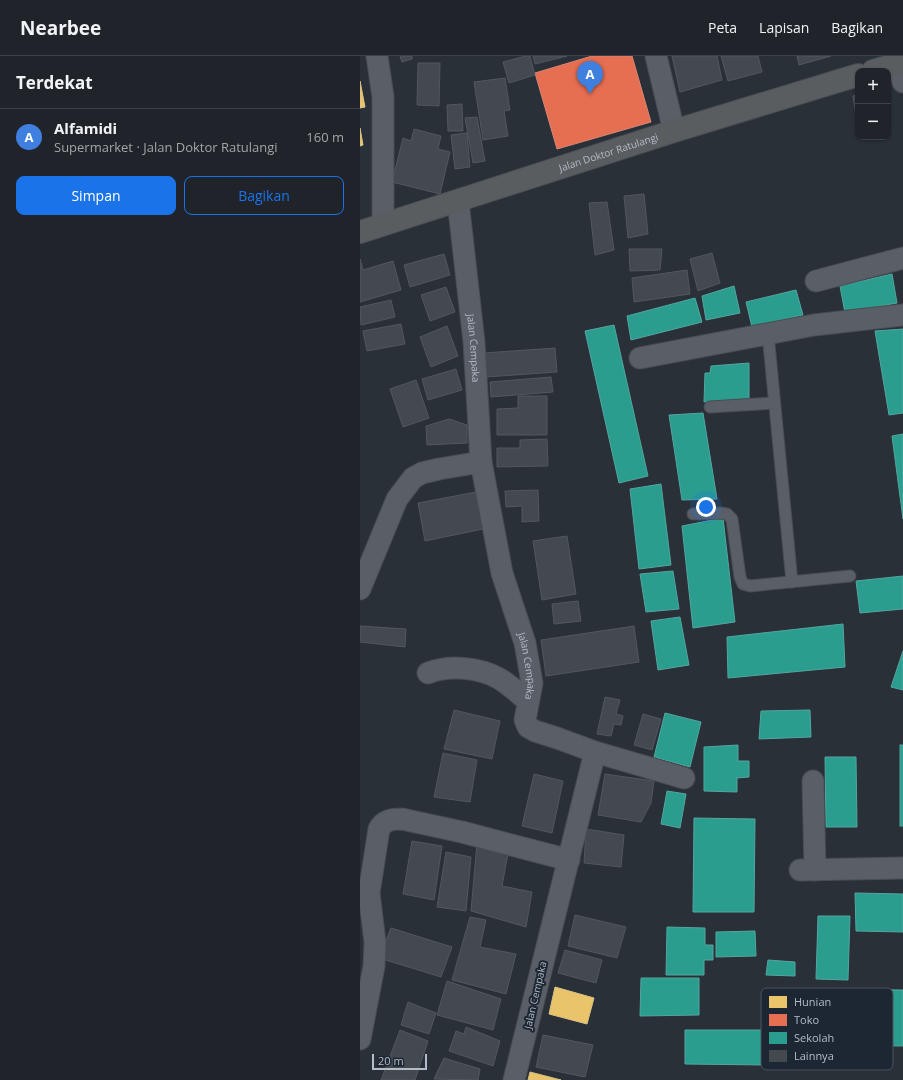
<!DOCTYPE html>
<html lang="id">
<head>
<meta charset="utf-8">
<style>
  body { margin:0; font-family:"Open Sans",sans-serif; background:#2d3036; color:#f1f3f6 }
  .controls { position:absolute; right:12px; top:12px; display:grid; overflow:hidden; border-radius:8px; box-shadow:0 1px 3px #0004 }
  .controls button { width:36px; height:36px; display:grid; place-items:center; padding:0; border:0; border-bottom:1px solid #3d4147; background:#20242a; color:#f1f3f6; font:20px sans-serif }
  .scale { position:absolute; left:12px; bottom:10px; width:55px; box-sizing:border-box; padding-left:4px; border:2px solid #b4bcc9; border-top:0; font-size:11px; line-height:14px; white-space:nowrap; color:#b4bcc9; -webkit-text-stroke:3px #1d2633; paint-order:stroke }
  .you { position:absolute; left:346px; top:451px; width:14px; height:14px; margin:-10px; border:3px solid #fff; border-radius:50%; background:#1a73e8; box-shadow:0 0 0 6px #1a73e833 }
  .badge { display:grid; place-items:center; width:26px; height:26px; border-radius:50%; background:#1a73e8; color:#fff; font-size:13px; font-weight:700 }
  .pin { position:absolute; translate:-50% -33px; filter:drop-shadow(0 1px 2px #0008) }
  .pin::after { content:''; position:absolute; top:21px; width:14px; height:12px; background:inherit; clip-path:polygon(0 0,100% 0,50% 100%) }
  .list { margin:0; padding:0; list-style:none }
  h2 { display:flex; justify-content:space-between; align-items:center; height:52px; margin:0; padding:0 16px; font-size:17px }
  h2 small { font-size:13px; font-weight:400; color:#a2a4a8 }
  .list li { display:grid; grid-template-columns:26px 1fr auto; gap:12px; align-items:center; box-sizing:border-box; height:56px; padding:0 16px; border-top:1px solid #3d4147 }
  .list b { display:block; font-size:15px; white-space:nowrap }
  .list p { margin:0; font-size:13px; white-space:nowrap; color:#a2a4a8 }
  .list em { font-size:13px; font-style:normal; color:#a2a4a8 }
  .actions { display:flex; gap:8px; padding:12px 16px }
  .actions a { flex:1; padding:9px 0; border:1px solid #1a73e8; border-radius:8px; text-align:center; font-size:14px; color:#1a73e8 }
  .actions .main { background:#1a73e8; color:#fff }
  .map { position:relative; flex:none; width:543px; height:1024px; overflow:hidden }
  header { display:flex; align-items:center; gap:24px; box-sizing:border-box; height:56px; padding:0 20px; background:#20242a; border-bottom:1px solid #3d4147 }
  header strong { font-size:19px }
  nav { display:flex; gap:22px; margin-inline-start:auto; font-size:14px }
  main { display:flex }
  aside { flex:1; background:#20242a }
  .map>svg:first-child { display:block }
  .homes { fill:#e9c46a; stroke:#d9c286 }
  .shops { fill:#e76f51; stroke:#d88675 }
  .schools { fill:#2a9d8f; stroke:#53a6a0 }
  .building { fill:#444950; stroke:#52575f }
  .lines { fill:none; stroke-linecap:round; stroke-linejoin:round }
  .lane-casing { stroke:#484c53; stroke-width:13 }
  .street-casing { stroke:#484c53; stroke-width:23 }
  .highway-casing { stroke:#474c53; stroke-width:24 }
  .lane { stroke:#5a5e66; stroke-width:11 }
  .street { stroke:#5a5e66; stroke-width:21 }
  .highway { stroke:#5a5d60; stroke-width:22 }
  .labels { text-anchor:middle; dominant-baseline:central; stroke-width:4; stroke-linejoin:round; paint-order:stroke }
  .street-label { font-size:10px; fill:#b4bcc9; stroke:#1d2633 }
  .key { fill:#1d2633; stroke:#4a5360; stroke-width:1 }
  .key-label { font-size:11px; fill:#b4bcc9 }
</style>
</head>
<body>
<header>
<strong>Nearbee</strong>
<nav><a>Peta</a><a>Lapisan</a><a>Bagikan</a></nav>
</header>
<main>
<aside>
<h2>Terdekat<small></small></h2>
<ul class="list">
<li><span class="badge" style="background:#3f7fe0">A</span><div><b>Alfamidi</b><p>Supermarket · Jalan Doktor Ratulangi</p></div><em>160 m</em></li>
</ul>
<div class="actions"><a class="main">Simpan</a><a>Bagikan</a></div>
</aside>
<div class="map">
<svg width="543" height="1024" viewBox="0 0 543 1024">
  <rect width="100%" height="100%" fill="#2a3038"/>
  <g class="homes">
    <polygon points="0,25 5,51 0,52"/>
    <polygon points="0,72 3,89 0,90"/>
    <polygon points="195,931 234,942 227,968 189,958"/>
    <polygon points="170,1016 201,1024 168,1024"/>
  </g>
  <polygon class="shops" points="232,0 272,0 291,66 197,93 175,17"/>
  <g class="schools">
    <polygon points="532,218 537,247 485,257 480,230"/>
    <polygon points="374,230 380,257 346,264 342,240"/>
    <polygon points="436,234 443,259 392,271 386,246"/>
    <polygon points="335,242 342,266 271,284 267,260"/>
    <polygon points="254,269 288,420 259,427 225,275"/>
    <polygon points="543,273 543,357 529,359 515,275"/>
    <polygon points="389,307 389,343 344,346 345,317 350,317 351,310"/>
    <polygon points="343,357 357,443 322,444 309,359"/>
    <polygon points="543,378 543,463 532,380"/>
    <polygon points="301,428 311,509 279,513 270,433"/>
    <polygon points="363,462 375,566 333,572 322,470"/>
    <polygon points="313,515 319,553 286,556 280,518"/>
    <polygon points="543,520 543,553 500,557 496,525"/>
    <polygon points="320,561 329,609 298,614 291,565"/>
    <polygon points="483,568 485,611 368,622 367,581"/>
    <polygon points="543,595 543,634 531,631"/>
    <polygon points="450,654 451,681 399,683 401,655"/>
    <polygon points="305,657 341,666 330,711 294,701"/>
    <polygon points="378,689 378,705 389,705 389,721 377,722 377,736 344,735 344,691"/>
    <rect x="540" y="689" width="3" height="81"/>
    <polygon points="465,701 496,701 497,771 466,771"/>
    <polygon points="307,735 326,738 320,772 301,768"/>
    <polygon points="334,762 395,763 394,856 333,856"/>
    <polygon points="495,837 543,838 543,876 496,875"/>
    <polygon points="458,860 490,860 488,924 456,923"/>
    <polygon points="307,871 345,872 345,889 353,889 353,904 344,904 344,919 306,919"/>
    <polygon points="395,875 396,900 356,901 356,876"/>
    <polygon points="408,904 435,906 435,920 406,919"/>
    <polygon points="281,922 339,922 339,959 280,960"/>
    <polygon points="473,933 543,934 543,990 472,989"/>
    <polygon points="325,974 406,974 406,1009 325,1008"/>
  </g>
  <g class="building">
    <polygon points="40,0 52,0 52,3 42,6"/>
    <polygon points="166,0 170,0 175,19 149,27 143,6"/>
    <polygon points="173,0 207,0 175,8"/>
    <polygon points="312,0 357,0 362,24 320,36"/>
    <polygon points="361,0 398,0 402,16 368,25"/>
    <polygon points="437,0 471,0 439,9"/>
    <polygon points="58,7 80,7 79,50 57,49"/>
    <polygon points="145,22 150,54 144,55 148,80 123,84 114,26"/>
    <polygon points="498,39 498,73 493,40"/>
    <polygon points="102,48 103,75 88,75 87,49"/>
    <polygon points="117,61 125,105 113,107 105,62"/>
    <polygon points="54,73 81,80 78,93 90,96 80,138 32,126 43,82 51,85"/>
    <polygon points="107,77 110,111 95,113 91,79"/>
    <polygon points="284,138 288,178 268,182 264,140"/>
    <polygon points="247,146 254,194 235,199 229,147"/>
    <polygon points="269,193 302,193 300,214 270,215"/>
    <polygon points="352,197 360,227 338,235 330,203"/>
    <polygon points="84,198 90,219 50,231 44,209"/>
    <polygon points="0,203 3,214 33,205 41,234 0,246"/>
    <polygon points="327,214 330,238 274,246 272,222"/>
    <polygon points="86,231 95,256 70,265 61,239"/>
    <polygon points="31,244 35,261 1,269 0,251"/>
    <polygon points="41,268 45,288 7,295 3,275"/>
    <polygon points="87,270 98,300 71,311 60,281"/>
    <polygon points="195,292 197,316 126,321 124,297"/>
    <polygon points="96,313 102,334 68,344 62,323"/>
    <polygon points="191,321 193,336 131,341 130,326"/>
    <polygon points="56,324 69,362 43,371 30,333"/>
    <polygon points="158,340 187,340 187,379 137,379 137,353 158,352"/>
    <polygon points="89,363 107,369 107,387 67,389 66,370"/>
    <polygon points="187,383 188,410 137,411 137,392 160,392 160,384"/>
    <polygon points="178,434 179,465 162,466 162,450 146,451 145,435"/>
    <polygon points="116,436 123,473 65,485 58,447"/>
    <polygon points="207,480 216,538 182,544 173,485"/>
    <polygon points="218,545 221,565 194,568 192,548"/>
    <polygon points="0,570 46,573 45,591 0,586"/>
    <polygon points="274,570 279,606 186,620 181,584"/>
    <polygon points="245,641 260,644 256,658 263,660 261,669 254,668 251,680 237,678"/>
    <polygon points="94,654 140,665 132,703 84,693"/>
    <polygon points="283,658 301,663 292,694 274,689"/>
    <polygon points="83,697 117,704 110,746 74,741"/>
    <polygon points="174,718 203,725 192,777 162,770"/>
    <polygon points="245,718 294,725 291,747 281,766 238,759"/>
    <polygon points="226,773 264,779 261,811 224,807"/>
    <polygon points="52,785 82,790 74,844 43,838"/>
    <polygon points="117,787 149,792 142,830 172,836 166,871 111,855"/>
    <polygon points="86,796 111,801 106,855 77,851"/>
    <polygon points="215,859 266,871 257,902 208,890"/>
    <polygon points="110,861 126,864 120,891 156,898 146,938 92,924"/>
    <polygon points="31,872 92,891 81,921 19,902"/>
    <polygon points="205,894 242,904 236,927 198,917"/>
    <polygon points="87,925 141,943 133,974 77,959"/>
    <polygon points="48,946 76,957 69,978 41,969"/>
    <polygon points="106,971 140,985 133,1010 89,995 96,975 104,978"/>
    <polygon points="40,974 68,985 55,1024 21,1024"/>
    <polygon points="183,979 233,989 225,1021 176,1011"/>
    <polygon points="84,1002 120,1013 118,1024 74,1023"/>
  </g>
  <g class="lines">
    <defs>
      <g id="lane">
        <polyline points="408,278 432,526"/>
        <polyline points="350,351 414,347"/>
        <polyline points="333,458 360,457 367,458 372,463 380,521 383,528 390,530 490,520"/>
      </g>
      <g id="street">
        <polyline points="17,0 23,41 23,168"/>
        <polyline points="296,0 314,75"/>
        <polyline points="538,7 543,26"/>
        <path id="s1" d="M98 145 114 286 121 406 142 517 165 587 172 627 165 664 168 671 175 675 197 682 235 696 154 1024"/>
        <polyline points="456,225 543,202"/>
        <polyline points="280,302 454,269 543,259"/>
        <polyline points="0,533 37,443 53,422 62,417 79,413 121,406"/>
        <path d="M68 617C89 609 118 611 138 622 149 628 159 638 168 645"/>
        <polyline points="235,696 324,722"/>
        <polyline points="453,725 455,814"/>
        <polyline points="440,814 543,812"/>
        <path d="M0 983 14 910 15 886 9 837 19 773C24 764 32 763 42 763L102 776 209 804"/>
      </g>
      <g id="highway">
        <polyline points="513,15 543,6"/>
        <path id="s2" d="M0 176 314 75 498 19"/>
      </g>
    </defs>
    <use href="#lane" class="lane-casing"/>
    <use href="#street" class="street-casing"/>
    <use href="#highway" class="highway-casing"/>
    <use href="#lane" class="lane"/>
    <use href="#street" class="street"/>
    <use href="#highway" class="highway"/>
  </g>
  <g class="labels">
    <g class="street-label">
      <text stroke="none"><textPath href="#s2" startOffset="261">Jalan Doktor Ratulangi</textPath></text>
      <text stroke="none"><textPath href="#s1" startOffset="148">Jalan Cempaka</textPath></text>
      <text stroke="none"><textPath href="#s1" startOffset="472">Jalan Cempaka</textPath></text>
      <text transform="translate(175 939) rotate(-77)">Jalan Cempaka</text>
    </g>
  </g>
  <rect x="401" y="932" width="132" height="82" rx="6" class="key"/>
  <rect x="409" y="940" width="18" height="12" fill="#e9c46a"/>
  <rect x="409" y="958" width="18" height="12" fill="#e76f51"/>
  <rect x="409" y="976" width="18" height="12" fill="#2a9d8f"/>
  <rect x="409" y="994" width="18" height="12" fill="#444950"/>
  <g class="key-label">
    <text x="434" y="950">Hunian</text>
    <text x="434" y="968">Toko</text>
    <text x="434" y="986">Sekolah</text>
    <text x="434" y="1004">Lainnya</text>
  </g>
</svg>
<div class="controls">
<button>+</button>
<button>−</button>
</div>
<div class="scale">20 m</div>
<div class="you"></div>
<div class="pin badge" style="left:230px;top:38px;background:#3f7fe0">A</div>
</div>
</main>
</body>
</html>
